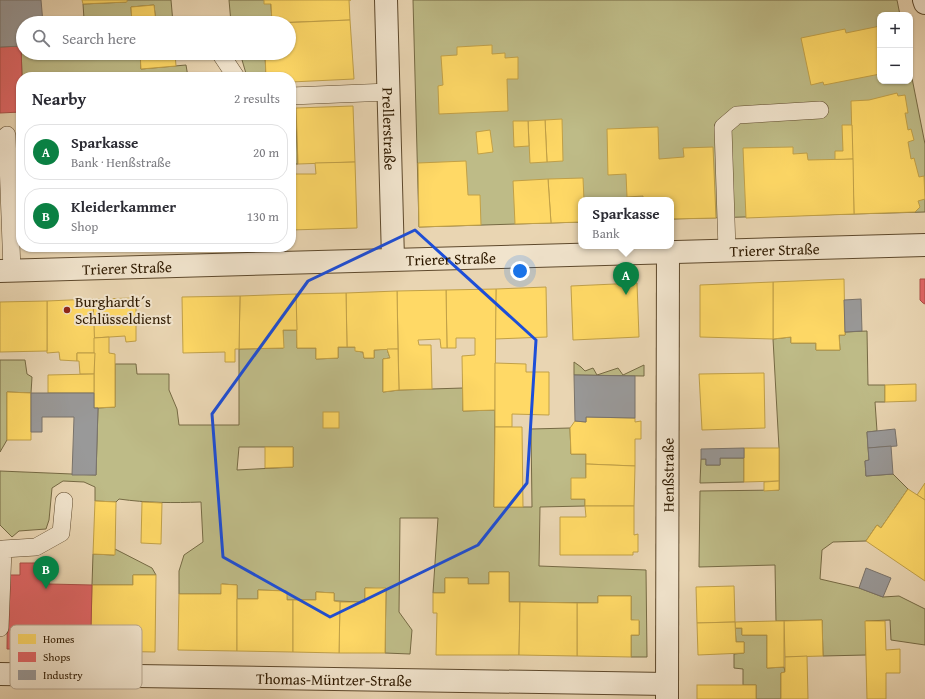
<!DOCTYPE html>
<html lang="en">
<head>
<meta charset="utf-8">
<style>
  body { margin:0; font-family:"Gentium Book Plus",serif; background:#f7f7f7; color:#2b2b33 }
  .controls { position:absolute; right:12px; top:12px; display:grid; overflow:hidden; border-radius:8px; box-shadow:0 1px 3px #0004 }
  .controls button { width:36px; height:36px; display:grid; place-items:center; padding:0; border:0; border-bottom:1px solid #e1e1e2; background:#fff; color:#2b2b33; font:20px sans-serif }
  .you { position:absolute; left:520px; top:271px; width:14px; height:14px; margin:-10px; border:3px solid #fff; border-radius:50%; background:#1a73e8; box-shadow:0 0 0 6px #1a73e833 }
  .badge { display:grid; place-items:center; width:26px; height:26px; border-radius:50%; background:#0b8043; color:#fff; font-size:13px; font-weight:700 }
  .pin { position:absolute; translate:-50% -33px; filter:drop-shadow(0 1px 2px #0008) }
  .pin::after { content:''; position:absolute; top:21px; width:14px; height:12px; background:inherit; clip-path:polygon(0 0,100% 0,50% 100%) }
  .popup { position:absolute; left:578px; top:197px; width:96px; height:52px; box-sizing:border-box; display:grid; place-content:center; border-radius:8px; background:#fff; filter:drop-shadow(0 1px 3px #0005); font-size:13px; white-space:nowrap; color:#7c7c81 }
  .popup b { font-size:15px; color:#2b2b33 }
  .popup::after { content:''; position:absolute; left:50%; top:100%; margin-left:-8px; border:8px solid transparent; border-top-color:#fff }
  .list { margin:0; padding:0; list-style:none }
  h2 { display:flex; justify-content:space-between; align-items:center; height:52px; margin:0; padding:0 16px; font-size:17px }
  h2 small { font-size:13px; font-weight:400; color:#7c7c81 }
  .list li { display:grid; grid-template-columns:26px 1fr auto; gap:12px; align-items:center; box-sizing:border-box; height:56px; margin:0 8px 8px; padding:0 8px; border:1px solid #e1e1e2; border-radius:16px }
  .list b { display:block; font-size:15px; white-space:nowrap }
  .list p { margin:0; font-size:13px; white-space:nowrap; color:#7c7c81 }
  .list em { font-size:13px; font-style:normal; color:#7c7c81 }
  .icon { flex:none; width:22px; height:22px; fill:none; stroke:currentColor; stroke-width:2; stroke-linecap:round; stroke-linejoin:round }
  .map { position:relative; flex:none; width:925px; height:699px; overflow:hidden }
  .search { position:absolute; background:#fff; box-shadow:0 1px 3px #0004; left:16px; top:16px; width:280px; height:44px; display:flex; align-items:center; gap:10px; box-sizing:border-box; padding:0 14px; border-radius:22px; color:#7c7c81; font-size:15px }
  .panel { position:absolute; background:#fff; box-shadow:0 1px 3px #0004; left:16px; top:72px; width:280px; height:180px; border-radius:16px }
  .map>svg:first-child { display:block }
  .green { fill:#bebb87; stroke:#766a44; fill-rule:evenodd }
  .homes { fill:#ffd966; stroke:#c1a047 }
  .shops { fill:#e06666; stroke:#ab4f47 }
  .industry { fill:#999; stroke:#79736b }
  .lines { fill:none; stroke-linecap:round; stroke-linejoin:round }
  .service-casing { stroke:#5e492c; stroke-width:18 }
  .minor-casing { stroke:#5e492c; stroke-width:24 }
  .tertiary-casing { stroke:#5e492c; stroke-width:24 }
  .service { stroke:#f1e4cd; stroke-width:17 }
  .minor { stroke:#f1e4cd; stroke-width:22 }
  .tertiary { stroke:#f1e4cd; stroke-width:22 }
  .marked { fill:none; stroke:#1d4ed8; stroke-width:3; stroke-linejoin:round }
  .poi-dot { fill:#8f2418; stroke:#f1e4cd; stroke-width:1.5 }
  .labels { text-anchor:middle; dominant-baseline:central; stroke-width:4; stroke-linejoin:round; paint-order:stroke }
  .street-label { font-size:15px; fill:#2f1a00; stroke:#f1e4cd }
  .poi-label { font-size:15px; fill:#2f1a00; stroke:#f1e4cd; text-anchor:start }
  .key { fill:#f1e4cd; stroke:#b7a790; stroke-width:1 }
  .key-label { font-size:11px; fill:#2f1a00 }
</style>
</head>
<body>
<div class="map">
<svg width="925" height="699" viewBox="0 0 925 699">
  <rect width="100%" height="100%" fill="#e9d5b2"/>
  <filter id="stains"><feTurbulence type="fractalNoise" baseFrequency=".005" numOctaves="4"/><feColorMatrix values="0 0 0 0 .2 0 0 0 0 .09 0 0 0 0 .02 0 0 0 .5 -.17"/></filter>
  <radialGradient id="worn" r=".72"><stop offset=".6" stop-color="#630" stop-opacity="0"/><stop offset="1" stop-color="#630" stop-opacity=".3"/></radialGradient>
  <g class="green">
    <polygon points="127,0 171,0 173,23 156,23 154,5 131,7 132,23 43,23 43,21 84,19 83,4 126,2"/>
    <polygon points="229,0 264,0 271,4 272,23 231,23"/>
    <polygon points="413,0 897,0 900,15 880,15 880,81 910,81 910,68 925,144 925,212 671,219 671,200 581,200 581,222 419,227"/>
    <polygon points="21,46 23,46 23,53 140,53 141,69 186,65 188,77 22,77"/>
    <polygon points="240,53 265,53 266,77 247,77"/>
    <polygon points="291,121 296,121 298,164 291,164"/>
    <path d="M283 330H297V348H316V359L338 358V347H355L356 351 363 352 364 358H374V350L387 349 390 358 383 359V392L399 390 463 388V411L495 410 494 507H532L531 429 570 428 571 454H586V478L571 499H585V506L540 507 539 566 646 570 647 657H631V635H639V621L631 620V596H598V603L509 602V572H489V584H468V578H445V593H433L438 518H400L399 612 412 630 410 654 385 653 386 589 365 588V602L334 601V593L316 592V600H287L286 591 258 590V599H237V585L222 584 221 594H179V571L184 555 203 542 201 502C173 503 147 503 119 499L116 502 95 501V487L84 482 63 481 52 488 49 520 46 529 19 531 12 537 0 525V471L96 475 98 408 115 407V364H136L137 374H169V390L177 409 179 425H239V349L283 348ZM293 447V467L237 470 239 447Z"/>
    <polygon points="867,331 868,385 885,385 885,402 875,402 877,431 867,432 869,460 865,461 866,476 893,474 908,489 881,528 877,525 866,541 833,542 822,550 820,579 859,588 883,597 899,596 925,609 925,645 891,640 890,620 866,621 866,655 823,656 822,620 776,621 775,565 699,567 700,491 779,490 779,448 773,339 791,337 791,343 816,343 816,350 840,350 839,335 845,335 845,332"/>
    <polygon points="0,360 25,360 27,374 32,377 31,393 7,392 7,440 0,452"/>
    <polygon points="574,362 581,367 585,371 593,368 597,375 618,368 623,375 644,365 644,376 574,375"/>
    <polygon points="720,458 744,458 744,482 700,483 701,459 706,459 706,465 720,465"/>
    <polygon points="115,549 152,568 156,575 133,575 133,585 92,585 93,554 114,555"/>
    <polygon points="735,628 742,628 742,635 767,635 767,668 784,667 785,672 781,673 781,699 756,699 756,685 743,685 743,669 734,668 734,654 744,653 744,642 736,642"/>
  </g>
  <g class="homes">
    <polygon points="82,0 127,0 127,2 83,4"/>
    <polygon points="264,0 351,0 349,0 350,20 272,23 271,4 264,4"/>
    <polygon points="154,5 156,23 132,23 131,7"/>
    <polygon points="350,20 354,79 291,82 291,77 266,77 265,53 289,53 289,23 278,23"/>
    <polygon points="880,26 880,74 824,85 823,82 811,85 801,38 845,29 846,33"/>
    <polygon points="492,45 492,54 505,53 505,58 518,57 518,79 507,79 508,111 439,114 438,86 443,85 441,56 457,55 457,47"/>
    <polygon points="140,53 175,53 176,66 141,69"/>
    <polygon points="897,93 898,96 905,95 908,113 905,113 908,130 911,129 914,140 908,142 911,159 914,158 919,177 924,176 925,199 918,201 920,207 915,212 854,214 851,101 869,100"/>
    <polygon points="353,106 355,162 298,164 296,108"/>
    <polygon points="562,119 563,161 547,162 545,120"/>
    <polygon points="545,120 547,162 530,163 528,121"/>
    <polygon points="513,121 528,121 529,146 514,147"/>
    <polygon points="842,125 852,125 853,159 835,160 835,151 843,151"/>
    <polygon points="658,127 659,159 684,157 683,148 713,147 716,218 671,219 671,200 643,200 643,196 627,197 626,174 608,175 607,129"/>
    <polygon points="490,130 493,152 478,154 476,132"/>
    <polygon points="793,147 793,154 807,153 808,160 853,159 854,214 746,218 743,148"/>
    <polygon points="466,161 468,195 480,195 481,225 419,227 418,163"/>
    <polygon points="355,162 357,228 291,230 291,174 316,174 315,163"/>
    <polygon points="583,178 584,200 581,200 581,222 551,223 548,179"/>
    <polygon points="548,179 551,223 515,224 513,181"/>
    <polygon points="18,183 21,183 21,232"/>
    <polygon points="844,279 845,335 839,335 840,350 816,350 816,343 791,343 791,337 773,339 773,282"/>
    <polygon points="773,282 773,339 700,337 700,285"/>
    <polygon points="637,283 639,337 573,340 571,286"/>
    <polygon points="546,287 547,337 495,339 496,289"/>
    <polygon points="496,289 495,410 463,411 462,356 475,355 475,338 456,338 456,348 447,348 446,290"/>
    <polygon points="446,290 447,348 441,348 440,339 418,340 419,345 431,345 432,389 399,390 397,291"/>
    <polygon points="397,291 398,349 374,350 374,358 364,358 363,352 355,351 355,347 347,347 346,293"/>
    <polygon points="346,293 347,347 338,347 338,358 316,359 316,348 297,348 296,294"/>
    <polygon points="296,294 297,330 283,330 284,348 239,349 240,296"/>
    <polygon points="240,296 239,349 235,349 235,362 225,362 225,352 183,353 182,297"/>
    <polygon points="136,298 136,341 126,342 125,336 94,338 93,299"/>
    <polygon points="93,299 95,353 77,353 77,361 60,360 59,352 47,353 47,301"/>
    <polygon points="47,301 47,351 0,352 0,302"/>
    <polygon points="109,337 109,353 115,354 115,407 94,408 94,338"/>
    <polygon points="387,349 398,349 399,390 383,392 383,359 390,358"/>
    <polygon points="77,353 95,353 94,374 80,374 79,361 77,361"/>
    <polygon points="495,363 526,364 526,372 549,372 549,415 512,414 512,427 495,427"/>
    <polygon points="764,373 765,428 702,430 699,374"/>
    <polygon points="94,374 94,393 48,393 48,375"/>
    <polygon points="916,384 916,401 885,402 885,385"/>
    <polygon points="7,392 31,393 31,440 7,440"/>
    <rect x="323" y="412" width="16" height="16"/>
    <polygon points="586,417 635,418 635,422 641,421 641,439 635,439 635,466 586,464 586,454 571,454 570,428 575,421 586,422"/>
    <polygon points="495,427 522,427 523,507 494,507"/>
    <polygon points="265,447 293,447 293,467 265,468"/>
    <polygon points="744,448 779,448 779,481 744,482"/>
    <polygon points="586,464 635,466 634,506 585,506 585,499 571,499 571,478 586,478"/>
    <polygon points="779,481 779,490 764,491 764,482"/>
    <polygon points="925,483 925,500 917,495"/>
    <polygon points="908,489 925,500 925,581 866,541 877,525 881,528"/>
    <polygon points="95,501 116,502 115,555 93,554"/>
    <polygon points="142,502 162,503 161,544 141,543"/>
    <polygon points="585,506 634,506 634,535 638,534 638,552 633,552 633,555 560,555 560,517 586,517"/>
    <polygon points="489,572 509,572 509,602 520,602 519,655 436,655 437,613 433,613 433,593 445,593 445,578 468,578 468,584 489,584"/>
    <polygon points="133,575 156,575 155,652 101,651 101,627 91,626 92,585 133,585"/>
    <polygon points="221,584 237,585 237,651 178,650 179,594 221,594"/>
    <polygon points="734,586 735,622 697,623 696,587"/>
    <polygon points="365,588 386,588 385,653 339,653 340,602 365,602"/>
    <polygon points="258,590 287,591 287,600 293,600 293,652 237,651 237,599 258,599"/>
    <polygon points="316,592 334,593 334,601 340,602 339,653 293,652 293,600 316,600"/>
    <polygon points="598,596 631,596 631,620 639,620 639,635 631,635 631,657 577,656 577,603 598,603"/>
    <polygon points="520,602 577,603 577,656 519,655"/>
    <polygon points="822,620 823,656 785,657 784,621"/>
    <polygon points="776,621 784,621 784,667 767,668 767,635 742,635 742,628 735,628 735,622"/>
    <polygon points="865,621 885,621 886,650 900,649 900,673 886,673 886,699 867,699"/>
    <polygon points="735,622 736,642 744,642 744,653 698,655 697,623"/>
    <polygon points="807,656 808,699 781,699 781,673 785,672 785,657"/>
    <rect x="697" y="685" width="59" height="14"/>
  </g>
  <g class="shops">
    <polygon points="21,46 22,77 21,77 21,112 0,113 0,47"/>
    <polygon points="920,279 925,279 925,304 923,303 920,300"/>
    <polygon points="20,563 41,563 41,576 49,576 49,584 92,585 91,629 78,628 77,650 7,649 8,575 20,575"/>
  </g>
  <g class="industry">
    <polygon points="0,0 41,0 43,23 23,23 23,46 0,47"/>
    <polygon points="861,299 862,331 845,332 844,300"/>
    <polygon points="574,375 635,376 635,418 586,417 586,422 575,421"/>
    <polygon points="31,393 94,393 94,408 98,408 96,475 72,475 74,417 42,417 42,432 31,432"/>
    <polygon points="895,429 897,446 868,448 867,432"/>
    <polygon points="891,446 893,474 866,476 865,461 869,460 868,448"/>
    <polygon points="744,448 744,458 720,458 720,465 706,465 706,459 701,459 701,449"/>
    <polygon points="866,568 891,578 883,597 859,588"/>
  </g>
  <g class="lines">
    <defs>
      <g id="service">
        <polyline points="220,53 236,77"/>
        <polyline points="291,96 389,92"/>
        <polyline points="7,135 12,271"/>
        <polyline points="727,250 723,127 737,115 820,110"/>
        <polyline points="0,628 3,549 36,547 61,533 64,501"/>
      </g>
      <g id="minor">
        <path id="s1" d="M386 0 393 259"/>
        <polyline points="924,0 925,3"/>
        <path id="s2" d="M0 674 667 684"/>
        <path id="s3" d="M667 698 668 252"/>
      </g>
      <g id="tertiary">
        <path id="s4" d="M0 271 925 245"/>
      </g>
    </defs>
    <use href="#service" class="service-casing"/>
    <use href="#minor" class="minor-casing"/>
    <use href="#tertiary" class="tertiary-casing"/>
    <use href="#service" class="service"/>
    <use href="#minor" class="minor"/>
    <use href="#tertiary" class="tertiary"/>
  </g>
  <path class="marked" d="M415 230 536 340 527 483 478 545 330 617 223 557 212 414 308 281Z"/>
  <circle class="poi-dot" cx="67" cy="310" r="4"/>
  <g class="labels">
    <g class="street-label">
      <text stroke="none"><textPath href="#s1" startOffset="129">Prellerstraße</textPath></text>
      <text stroke="none"><textPath href="#s4" startOffset="775">Trierer Straße</textPath></text>
      <text stroke="none"><textPath href="#s4" startOffset="451">Trierer Straße</textPath></text>
      <text stroke="none"><textPath href="#s4" startOffset="127">Trierer Straße</textPath></text>
      <text stroke="none"><textPath href="#s3" startOffset="223">Henßstraße</textPath></text>
      <text stroke="none"><textPath href="#s2" startOffset="334">Thomas-Müntzer-Straße</textPath></text>
    </g>
    <g class="poi-label">
      <text x="75" y="301">Burghardt´s<tspan x="75" dy="17">Schlüsseldienst</tspan></text>
    </g>
  </g>
  <rect x="10" y="625" width="132" height="64" rx="6" class="key"/>
  <rect x="18" y="634" width="18" height="10" fill="#ffd966"/>
  <rect x="18" y="652" width="18" height="10" fill="#e06666"/>
  <rect x="18" y="670" width="18" height="10" fill="#999"/>
  <g class="key-label">
    <text x="43" y="643">Homes</text>
    <text x="43" y="661">Shops</text>
    <text x="43" y="679">Industry</text>
  </g>
  <rect width="100%" height="100%" filter="url(#stains)"/>
  <rect width="100%" height="100%" fill="url(#worn)"/>
</svg>
<div class="controls">
<button>+</button>
<button>−</button>
</div>
<div class="you"></div>
<div class="pin badge" style="left:626px;top:295px">A</div>
<div class="popup"><b>Sparkasse</b>Bank</div>
<div class="pin badge" style="left:46px;top:589px">B</div>
<div class="search"><svg class="icon" aria-label="search" viewBox="0 0 24 24"><circle cx="10" cy="10" r="6"/><path d="M15 15l6 6"/></svg>Search here</div>
<section class="panel">
<h2>Nearby<small>2 results</small></h2>
<ul class="list">
<li><span class="badge">A</span><div><b>Sparkasse</b><p>Bank · Henßstraße</p></div><em>20 m</em></li>
<li><span class="badge">B</span><div><b>Kleiderkammer</b><p>Shop</p></div><em>130 m</em></li>
</ul>
</section>
</div>
</body>
</html>
